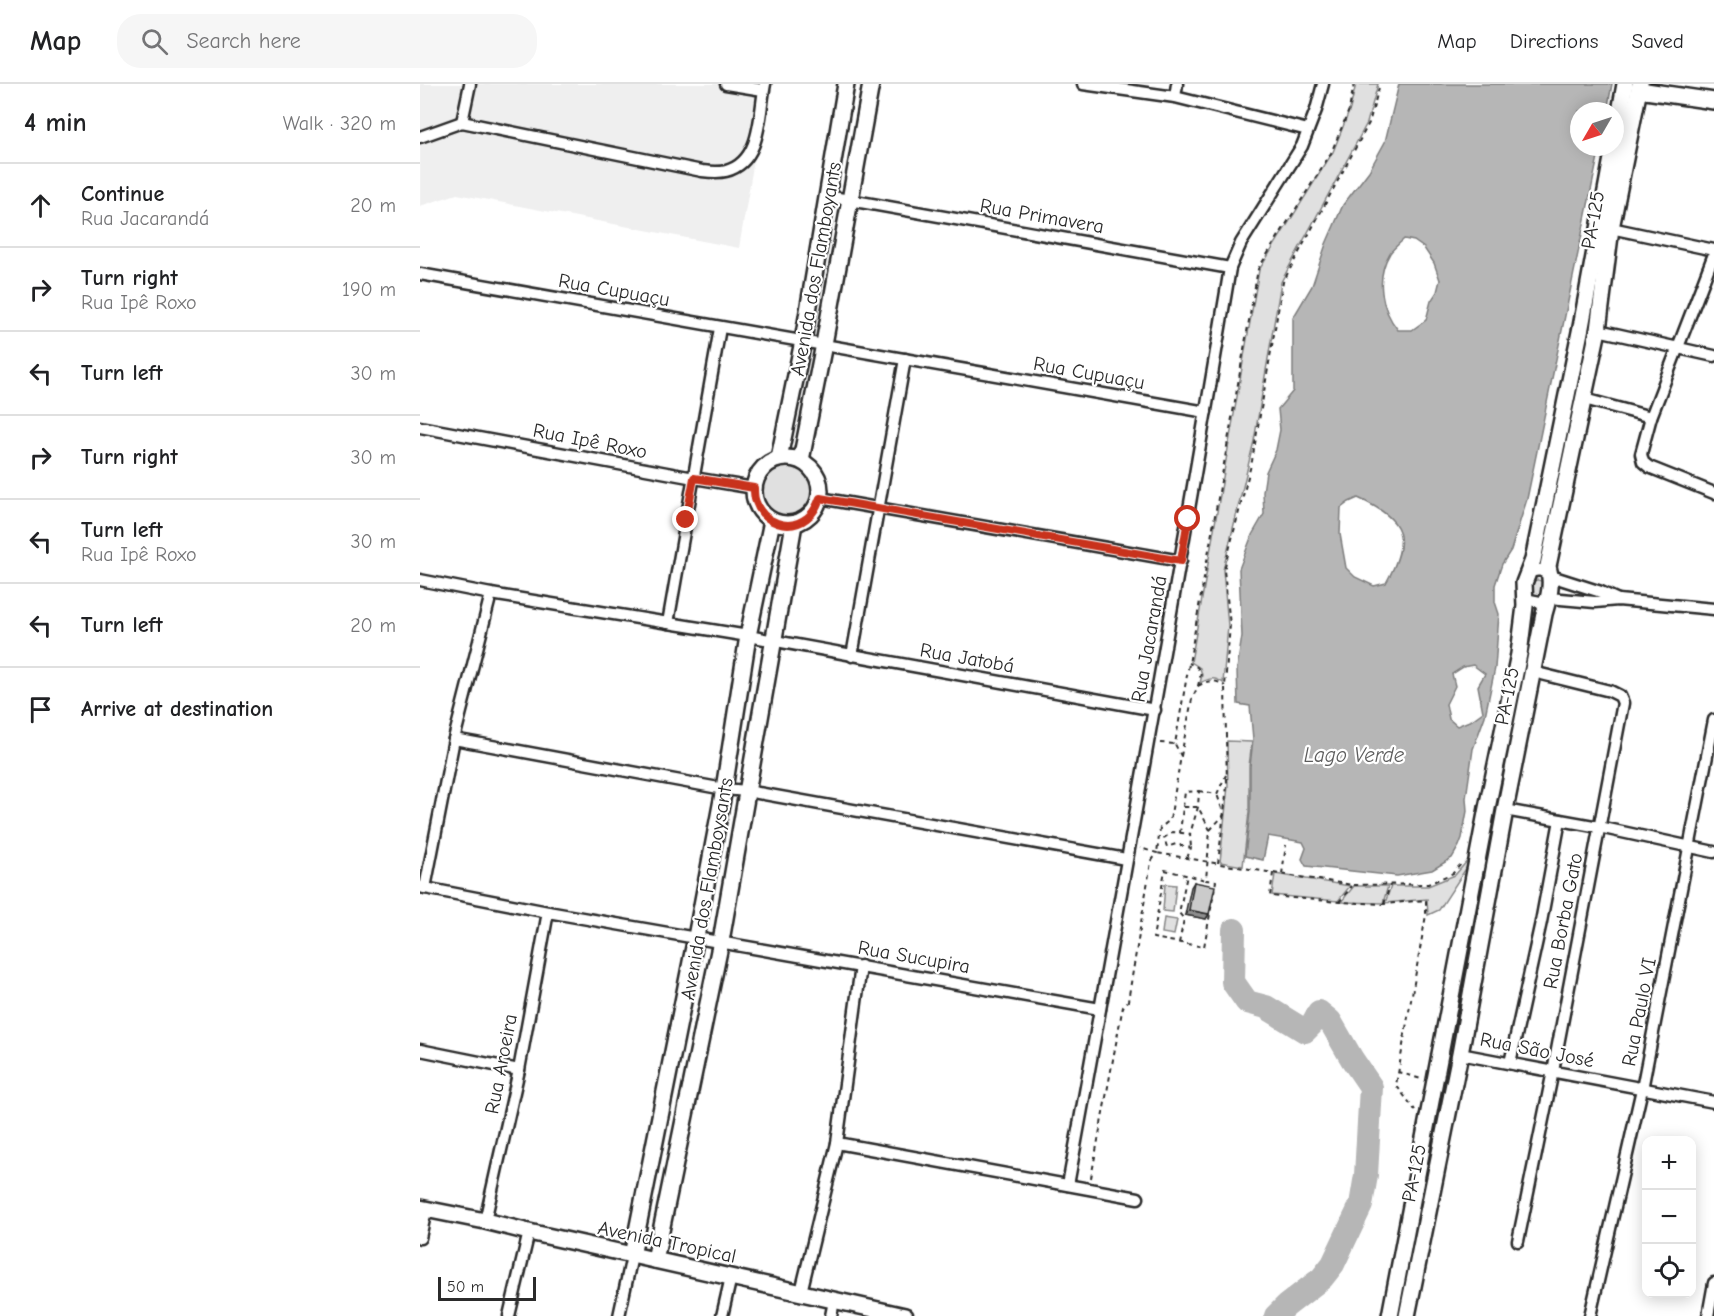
<!DOCTYPE html>
<html lang="en">
<head>
<meta charset="utf-8">
<style>
  body { margin:0; font-family:"Comic Neue",sans-serif; background:#f6f6f6; color:#202124 }
  .controls { position:absolute; right:18px; bottom:18px; display:grid; overflow:hidden; border-radius:12px; box-shadow:0 3px 15px #0003 }
  .controls button { width:54px; height:54px; display:grid; place-items:center; padding:0; border:0; border-bottom:2px solid #e0e0e0; background:#fff; color:#202124; font:30px sans-serif }
  .compass { position:absolute; left:1150px; top:18px; width:54px; height:54px; border-radius:50%; background:#fff; box-shadow:0 3px 15px #0003; rotate:231deg }
  .scale { position:absolute; left:18px; bottom:15px; width:98px; box-sizing:border-box; padding-left:6px; border:3px solid #2b2b2b; border-top:0; font-size:16px; line-height:21px; white-space:nowrap; color:#2b2b2b; -webkit-text-stroke:4px #fff; paint-order:stroke }
  .stop { position:absolute; width:18px; height:18px; margin:-14px; border:4px solid #c8321e; border-radius:50%; background:#fff }
  .stop.end { background:#c8321e; border-color:#fff; box-shadow:0 2px 6px #0008 }
  .list { margin:0; padding:0; list-style:none }
  h2 { display:flex; justify-content:space-between; align-items:center; height:78px; margin:0; padding:0 24px; font-size:26px }
  h2 small { font-size:20px; font-weight:400; color:#757577 }
  .list li { display:grid; grid-template-columns:39px 1fr auto; gap:18px; align-items:center; box-sizing:border-box; height:84px; padding:0 24px; border-top:2px solid #e0e0e0 }
  .list b { display:block; font-size:22px; white-space:nowrap }
  .list p { margin:0; font-size:20px; white-space:nowrap; color:#757577 }
  .list em { font-size:20px; font-style:normal; color:#757577 }
  .icon { flex:none; width:33px; height:33px; fill:none; stroke:currentColor; stroke-width:2; stroke-linecap:round; stroke-linejoin:round }
  .map { position:relative; flex:none; width:1294px; height:1232px; overflow:hidden }
  header { display:flex; align-items:center; gap:36px; box-sizing:border-box; height:84px; padding:0 30px; background:#fff; border-bottom:2px solid #e0e0e0 }
  header strong { font-size:28px }
  nav { display:flex; gap:33px; margin-inline-start:auto; font-size:21px }
  .search { width:420px; height:54px; background:#f6f6f6; display:flex; align-items:center; gap:15px; box-sizing:border-box; padding:0 21px; border-radius:24px; color:#757577; font-size:22px }
  main { display:flex }
  aside { flex:1; background:#fff }
  .map>svg:first-child { display:block }
  .built { fill:#efefef }
  .green { fill:#e0e0e0; stroke:#868686; stroke-width:1.5 }
  .water { fill:#b6b6b6; stroke:#7e7e7e; stroke-width:1.5; fill-rule:evenodd }
  .lines { fill:none; stroke-linecap:round; stroke-linejoin:round }
  .river { stroke:#b6b6b6; stroke-width:24 }
  .street-casing { stroke:#2b2b2b; stroke-width:15 }
  .secondary-casing { stroke:#2b2b2b; stroke-width:20 }
  .path { stroke:#2b2b2b; stroke-width:2; stroke-dasharray:4.5 4.5; stroke-linecap:butt }
  .street { stroke:#fff; stroke-width:10 }
  .secondary { stroke:#fff; stroke-width:15 }
  .wall { fill:#afafaf; stroke:#2b2b2b; stroke-width:1.5 }
  .shaded-wall { fill:#8e8e8e; stroke:#2b2b2b; stroke-width:1.5 }
  .building { fill:#cbcbcb; stroke:#2b2b2b; stroke-width:1.5 }
  .route { stroke:#c8321e; stroke-width:8 }
  .labels { text-anchor:middle; dominant-baseline:central; stroke-width:4.5; stroke-linejoin:round; paint-order:stroke }
  .street-label { font-size:20px; fill:#2b2b2b; stroke:#fff }
  .water-label { font-size:21px; font-style:italic; fill:#5c5c5c; stroke:#fff }
</style>
</head>
<body>
<header>
<strong>Map</strong>
<div class="search"><svg class="icon" aria-label="search" viewBox="0 0 24 24"><circle cx="10" cy="10" r="6"/><path d="M15 15l6 6"/></svg>Search here</div>
<nav><a>Map</a><a>Directions</a><a>Saved</a></nav>
</header>
<main>
<aside>
<h2>4 min<small>Walk · 320 m</small></h2>
<ul class="list">
<li><svg class="icon" aria-label="ahead" viewBox="0 0 24 24"><path d="M12 20V5M6 11l6-6 6 6"/></svg><div><b>Continue</b><p>Rua Jacarandá</p></div><em>20 m</em></li>
<li><svg class="icon" aria-label="right" viewBox="0 0 24 24"><path d="M7 20v-9h11M14 6l5 5-5 5"/></svg><div><b>Turn right</b><p>Rua Ipê Roxo</p></div><em>190 m</em></li>
<li><svg class="icon" aria-label="left" viewBox="0 0 24 24"><path d="M17 20v-9H6M10 6l-5 5 5 5"/></svg><div><b>Turn left</b></div><em>30 m</em></li>
<li><svg class="icon" aria-label="right" viewBox="0 0 24 24"><path d="M7 20v-9h11M14 6l5 5-5 5"/></svg><div><b>Turn right</b></div><em>30 m</em></li>
<li><svg class="icon" aria-label="left" viewBox="0 0 24 24"><path d="M17 20v-9H6M10 6l-5 5 5 5"/></svg><div><b>Turn left</b><p>Rua Ipê Roxo</p></div><em>30 m</em></li>
<li><svg class="icon" aria-label="left" viewBox="0 0 24 24"><path d="M17 20v-9H6M10 6l-5 5 5 5"/></svg><div><b>Turn left</b></div><em>20 m</em></li>
<li><svg class="icon" aria-label="arrive" viewBox="0 0 24 24"><path d="M6 21V4h12l-3 4 3 4H6"/></svg><div><b>Arrive at destination</b></div></li>
</ul>
</aside>
<div class="map">
<svg width="1294" height="1232" viewBox="0 0 1294 1232">
  <rect width="100%" height="100%" fill="#fff"/>
  <filter id="ink" filterUnits="userSpaceOnUse"><feTurbulence type="fractalNoise" baseFrequency=".0167" numOctaves="2"/><feDisplacementMap in="SourceGraphic" scale="12" xChannelSelector="R" yChannelSelector="G"/><feConvolveMatrix kernelMatrix="1 2 1 2 8 2 1 2 1" color-interpolation-filters="sRGB"/></filter>
  <g filter="url(#ink)">
    <polygon class="built" points="0,0 347,0 319,164 37,110 0,122"/>
    <g class="green">
      <path d="M936 0H958L947 39 861 198 834 357 803 486 808 542 803 599C795 593 789 594 780 599L782 591 780 584 771 578 839 186 913 68 930 25Z"/>
      <circle cx="366" cy="406" r="26"/>
      <circle cx="1117" cy="504" r="8"/>
      <polygon points="807,657 832,658 829,682 829,728 823,782 800,778 808,702"/>
      <polygon points="1049,775 1047,783 1019,826 1008,831 1007,815 965,819 971,802 1008,802 1035,791"/>
      <polygon points="855,790 930,802 918,817 852,811"/>
      <polygon points="745,800 756,801 753,828 743,827"/>
      <polygon points="934,802 968,802 963,819 921,818"/>
      <polygon points="744,834 757,836 754,851 742,849"/>
    </g>
    <path class="water" d="M979 0H1192L1187 27H1159V63H1180L1107 415 1091 466 1082 480 1075 501V518L1079 530 1075 584 1065 632 1053 665 1046 714 1047 727 1042 754 1039 762 1032 774 1012 786 977 792 886 782 882 775 886 764 883 758 848 752 843 776 825 772 830 728V683L833 655 830 622 818 620 817 585 822 552 819 485 832 451 844 430 843 408 846 388 856 366 860 346 858 325 873 307V234L892 202 906 160 923 121 949 87 965 58ZM984 155 994 157 1004 164 1014 179 1020 196 1017 208 1011 217 1006 236 992 246H978C961 225 955 194 970 169 974 164 980 159 984 155ZM938 414C985 435 991 454 966 499L954 502 935 493 926 484 920 450 921 424 929 418ZM1053 581 1065 590 1058 602 1063 628 1052 636 1037 642 1029 635 1026 620 1035 602 1032 590 1043 583Z"/>
    <g class="lines">
      <polyline class="river" points="814,846 813,898 827,918 846,923 885,947 893,939 899,928 910,937 932,975 951,1003 946,1091 941,1121 913,1180 902,1194 866,1222 856,1232"/>
      <defs>
        <g id="street">
          <polyline points="306,0 343,6"/>
          <polyline points="663,0 755,13 888,46"/>
          <polyline points="755,13 757,0"/>
          <polyline points="42,38 50,0"/>
          <path d="M0 53 42 38 282 87C290 88 298 89 306 87 342 78 339 29 345 0"/>
          <polyline points="407,112 810,184"/>
          <polyline points="1191,144 1294,166"/>
          <polyline points="1294,170 1231,333 1221,370 1223,378 1229,383 1294,409"/>
          <polyline points="0,190 786,328"/>
          <polyline points="1178,246 1294,272"/>
          <polyline points="1168,316 1231,333"/>
          <polyline points="0,343 274,394 334,404"/>
          <polyline points="400,414 761,477"/>
          <polyline points="1108,488 1120,486 1131,492 1181,508 1198,516"/>
          <polyline points="0,496 71,510 328,552 735,626"/>
          <polyline points="1104,511 1110,516 1120,518 1129,514 1175,518 1198,516 1294,525"/>
          <polyline points="248,539 300,244"/>
          <polyline points="432,572 485,275"/>
          <polyline points="34,655 304,705 327,707 706,775"/>
          <polyline points="1085,726 1179,743 1294,768"/>
          <polyline points="0,803 128,828 680,925"/>
          <polyline points="5,804 34,655 71,510"/>
          <polyline points="0,966 99,986"/>
          <polyline points="1040,970 1294,1018"/>
          <polyline points="1090,979 1121,838 1140,736"/>
          <polyline points="417,1059 718,1114"/>
          <path d="M648 1101C704 796 759 490 810 184L821 159 882 62 896 26 903 0"/>
          <polyline points="65,1137 99,986 128,828"/>
          <polyline points="0,1154 6,1126"/>
          <polyline points="1098,1157 1133,987 1203,619 1200,612 1190,607 1113,588"/>
          <polyline points="381,1208 417,1059 441,882"/>
          <polyline points="89,1232 109,1148"/>
          <polyline points="199,1232 212,1172"/>
          <polyline points="302,1232 311,1193"/>
          <polyline points="411,1232 414,1217"/>
          <polyline points="1170,1232 1222,1005 1294,636"/>
          <polyline points="1288,1232 1294,1199"/>
        </g>
        <g id="secondary">
          <polyline points="1219,6 1294,17"/>
          <polyline points="1195,56 1205,0"/>
          <circle cx="367" cy="407" r="33"/>
          <polyline points="359,374 383,257 426,0"/>
          <polyline points="381,376 404,260 451,0"/>
          <polyline points="0,1124 65,1137 109,1148 485,1232"/>
          <polyline points="212,1172 276,853 304,705 328,552 352,437"/>
          <polyline points="235,1176 301,857 374,440"/>
          <polyline points="970,1232 1067,724 1099,570 1105,522 1104,499 1113,476 1161,243 1194,63"/>
          <path d="M987 1232 1040 970 1085 726 1124 530C1129 513 1133 499 1128 482L1178 246 1191 144 1220 0"/>
        </g>
      </defs>
      <use href="#street" class="street-casing"/>
      <use href="#secondary" class="secondary-casing"/>
      <g class="path">
        <polyline points="934,0 929,26 911,69 838,185 755,660 761,672 750,736 740,744 737,769 853,789 933,801 1008,800 1033,789 1042,779"/>
        <path d="M778 602C788 596 795 595 805 602"/>
        <polyline points="740,659 755,660"/>
        <polyline points="761,672 772,615 778,602 781,589 777,583 769,579"/>
        <polyline points="779,707 797,710 806,691"/>
        <polyline points="763,723 765,708 779,707 778,723 770,750"/>
        <polyline points="790,746 804,731 797,710"/>
        <polyline points="760,749 763,723 778,723 790,746 786,796 796,797 784,863 733,854 745,786 786,796"/>
        <polyline points="767,774 771,764 756,760 747,763 744,754 752,748 770,750 771,764"/>
        <polyline points="798,779 807,702 805,602 810,541 804,486 832,377 863,198 949,39 960,0"/>
        <polyline points="853,789 850,812 919,818 964,820 1006,816 1006,831 976,1001 995,1026"/>
        <polyline points="862,790 866,761"/>
        <polyline points="919,818 932,802"/>
        <polyline points="964,820 970,801"/>
        <polyline points="759,859 764,835 759,829 767,791"/>
        <polyline points="978,988 1001,995"/>
        <polyline points="671,1094 702,927 703,923 708,917 731,778 737,769 720,764"/>
      </g>
      <use href="#street" class="street"/>
      <use href="#secondary" class="secondary"/>
    </g>
    <polygon class="wall" points="774,798 789,830 786,835 765,831 771,803"/>
    <polygon class="shaded-wall" points="769,826 789,830 786,835 765,831"/>
    <polygon class="building" points="774,798 795,802 789,830 769,826"/>
  </g>
  <g class="lines" filter="url(#ink)">
    <path class="route" d="M266 436 274 394 334 404C334 409 334 414 336 418 343 439 369 448 387 434 394 429 397 422 400 414L761 477 768 435"/>
  </g>
  <g class="labels">
    <g class="street-label">
      <text transform="translate(622 132) rotate(10)">Rua Primavera</text>
      <text transform="translate(1173 136) rotate(-80)">PA-125</text>
      <text transform="translate(396 185) rotate(-80)">Avenida dos Flamboyants</text>
      <text transform="translate(194 206) rotate(10)">Rua Cupuaçu</text>
      <text transform="translate(669 289) rotate(10)">Rua Cupuaçu</text>
      <text transform="translate(170 357) rotate(11)">Rua Ipê Roxo</text>
      <text transform="translate(729 555) rotate(-80)">Rua Jacarandá</text>
      <text transform="translate(547 574) rotate(10)">Rua Jatobá</text>
      <text transform="translate(1087 612) rotate(-79)">PA-125</text>
      <text transform="translate(287 805) rotate(-80)">Avenida dos Flamboysants</text>
      <text transform="translate(1143 837) rotate(-79)">Rua Borba Gato</text>
      <text transform="translate(494 873) rotate(10)">Rua Sucupira</text>
      <text transform="translate(1219 928) rotate(-79)">Rua Paulo VI</text>
      <text transform="translate(1117 966) rotate(11)">Rua São José</text>
      <text transform="translate(81 980) rotate(-79)">Rua Aroeira</text>
      <text transform="translate(994 1089) rotate(-79)">PA-125</text>
      <text transform="translate(247 1158) rotate(12)">Avenida Tropical</text>
    </g>
    <g class="water-label">
      <text x="934" y="671">Lago Verde</text>
    </g>
  </g>
</svg>
<div class="controls">
<button>+</button>
<button>−</button>
<button><svg class="icon" aria-label="locate" viewBox="0 0 24 24"><circle cx="12" cy="12" r="6"/><path d="M12 2v4M12 18v4M2 12h4M18 12h4"/></svg></button>
</div>
<svg class="compass" viewBox="-18 -18 36 36"><path d="M0-13l5 13h-10z" fill="#e53935"/><path d="M0 13l5-13h-10z" fill="#757577"/></svg>
<div class="scale">50 m</div>
<div class="stop" style="left:768px;top:435px"></div>
<div class="stop end" style="left:266px;top:436px"></div>
</div>
</main>
</body>
</html>
